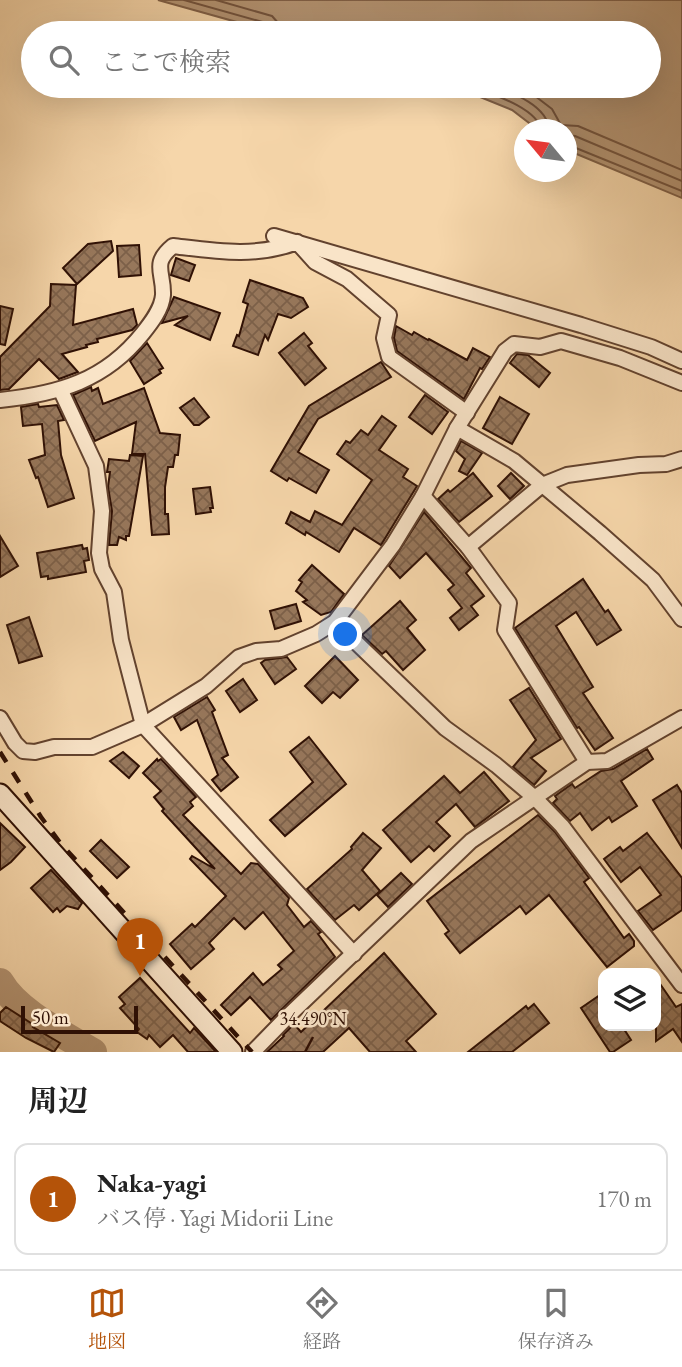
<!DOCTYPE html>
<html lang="ja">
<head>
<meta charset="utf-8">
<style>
  body { margin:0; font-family:"EB Garamond","Noto Serif JP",serif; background:#f2f2f2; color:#222 }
  .controls { position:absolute; right:21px; bottom:21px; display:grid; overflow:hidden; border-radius:14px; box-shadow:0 7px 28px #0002 }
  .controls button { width:63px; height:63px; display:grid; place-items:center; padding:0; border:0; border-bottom:2px solid #e0e0e0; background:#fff; color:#222; font:35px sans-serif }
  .compass { position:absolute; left:514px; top:119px; width:63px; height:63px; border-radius:50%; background:#fff; box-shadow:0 7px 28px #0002; rotate:299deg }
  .scale { position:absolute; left:21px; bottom:18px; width:117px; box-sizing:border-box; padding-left:7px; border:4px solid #301105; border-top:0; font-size:19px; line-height:24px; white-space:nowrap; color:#301105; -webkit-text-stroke:5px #f9e4c8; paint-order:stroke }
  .you { position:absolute; left:346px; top:635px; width:24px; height:24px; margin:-18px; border:5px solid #fff; border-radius:50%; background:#1a73e8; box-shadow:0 0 0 10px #1a73e833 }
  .badge { display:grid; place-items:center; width:46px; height:46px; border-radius:50%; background:#b45309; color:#fff; font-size:23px; font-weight:700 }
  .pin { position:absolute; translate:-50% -58px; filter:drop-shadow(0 2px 4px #0008) }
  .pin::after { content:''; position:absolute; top:37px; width:24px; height:21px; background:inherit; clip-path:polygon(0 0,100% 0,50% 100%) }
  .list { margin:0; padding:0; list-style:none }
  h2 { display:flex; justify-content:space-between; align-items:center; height:91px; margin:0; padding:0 28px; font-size:30px }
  h2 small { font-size:23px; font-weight:400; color:#767676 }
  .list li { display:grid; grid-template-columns:46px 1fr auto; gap:21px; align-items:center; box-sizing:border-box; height:112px; margin:0 14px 14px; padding:0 14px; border:2px solid #e0e0e0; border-radius:14px }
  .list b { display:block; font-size:26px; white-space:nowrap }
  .list p { margin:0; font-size:23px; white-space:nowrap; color:#767676 }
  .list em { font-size:23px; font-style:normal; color:#767676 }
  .icon { flex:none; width:38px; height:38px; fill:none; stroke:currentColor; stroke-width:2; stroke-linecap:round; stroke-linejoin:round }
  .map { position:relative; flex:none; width:682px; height:1052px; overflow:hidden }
  .search { position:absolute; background:#fff; box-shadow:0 7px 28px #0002; left:21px; right:21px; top:21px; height:77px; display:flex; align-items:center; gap:18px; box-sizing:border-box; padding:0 24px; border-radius:38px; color:#767676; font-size:26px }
  .sheet { height:217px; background:#fff }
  nav { display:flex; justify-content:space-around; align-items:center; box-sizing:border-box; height:98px; border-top:2px solid #e0e0e0; background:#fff; font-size:19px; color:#767676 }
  nav a { display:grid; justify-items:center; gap:4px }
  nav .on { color:#b45309 }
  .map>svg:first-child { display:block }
  .water { fill:#b39372; stroke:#7f5f46; stroke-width:2 }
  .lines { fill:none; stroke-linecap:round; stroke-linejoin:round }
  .shore { stroke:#72523c; stroke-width:2 }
  .river { stroke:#b39372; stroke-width:28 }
  .building { fill:url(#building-cross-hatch); stroke:#301105; stroke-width:2 }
  .minor-casing { stroke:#62422e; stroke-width:18 }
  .secondary-casing { stroke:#301105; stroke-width:23 }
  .minor { stroke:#f9e4c8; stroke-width:14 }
  .secondary { stroke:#f9e4c8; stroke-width:19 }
  .rail { stroke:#301105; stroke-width:4.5; stroke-dasharray:12 12; stroke-linecap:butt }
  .ticks { fill:none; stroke:#301105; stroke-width:2.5 }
  .ticks-label { font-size:18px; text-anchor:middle; fill:#301105; stroke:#f9e4c8; stroke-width:5; stroke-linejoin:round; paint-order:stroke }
</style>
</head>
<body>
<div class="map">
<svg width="682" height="1052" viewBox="0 0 682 1052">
  <defs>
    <pattern id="building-cross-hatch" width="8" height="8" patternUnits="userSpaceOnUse" patternTransform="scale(1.75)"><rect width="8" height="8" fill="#97775b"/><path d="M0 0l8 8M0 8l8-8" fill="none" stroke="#7c6049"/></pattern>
  </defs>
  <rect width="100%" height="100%" fill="#f6d6aa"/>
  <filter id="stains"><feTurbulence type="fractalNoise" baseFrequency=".00286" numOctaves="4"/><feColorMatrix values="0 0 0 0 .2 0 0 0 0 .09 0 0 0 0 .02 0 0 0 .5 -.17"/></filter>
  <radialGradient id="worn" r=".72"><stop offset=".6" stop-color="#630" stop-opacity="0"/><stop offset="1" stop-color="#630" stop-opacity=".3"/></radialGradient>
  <polygon class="water" points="158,0 682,0 682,198 567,150 566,130 537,129 512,110 453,86 649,86 649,33 276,33"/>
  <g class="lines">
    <g class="shore">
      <polyline points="184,0 266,23 271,27 272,33"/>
      <polyline points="216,0 272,16 279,24 281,33"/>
      <path d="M471 86C489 93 538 108 541 130"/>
      <path d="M494 86C513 93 548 106 549 130"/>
      <polyline points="522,86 552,109 561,125 578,126 682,170"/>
      <polyline points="566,135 575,136 682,181"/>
      <polyline points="566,144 682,191"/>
    </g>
    <path class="river" d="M0 982C17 1012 63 1034 93 1052"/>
  </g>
  <g class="building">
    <polygon points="111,241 113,251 77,284 63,268 88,244"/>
    <polygon points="139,245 141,275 119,277 117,246"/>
    <polygon points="176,258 195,265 189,281 171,275"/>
    <polygon points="250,280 303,298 308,307 291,318 278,314 268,340 265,335 258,355 233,346 237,335 239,336 248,304 243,302"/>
    <polygon points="51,284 76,285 73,325 133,309 137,325 132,330 97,339 98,342 86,345 87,347 62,354 78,372 75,373 59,379 39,359 9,389 0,390 0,357 50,306"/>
    <polygon points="174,297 220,313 210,340 175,325 188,316 162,323"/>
    <polygon points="0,306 13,309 5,345 0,344"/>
    <polygon points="396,326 412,335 414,332 428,340 429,339 467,360 473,348 490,357 482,369 480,368 464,399 397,351 394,338"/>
    <polygon points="304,333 312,343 308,346 326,368 305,385 279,353"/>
    <polygon points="147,343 163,368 159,370 161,373 144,384 130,361"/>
    <polygon points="517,354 528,355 550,373 539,387 510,363"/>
    <polygon points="381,362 391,377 318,419 298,452 329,470 316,493 289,478 287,481 271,471 309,406"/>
    <polygon points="91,387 92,391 98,388 103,404 144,388 160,433 180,435 178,455 175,455 173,467 168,467 165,487 165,514 168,514 169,534 152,535 145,454 132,454 136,422 95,441 73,395"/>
    <polygon points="425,395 448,412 432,434 409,417"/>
    <polygon points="500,397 529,414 512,444 483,428"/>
    <polygon points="194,398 209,417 199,425 194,425 180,408"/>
    <polygon points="38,404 39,407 57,405 64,420 58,421 61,455 74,498 48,507 38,477 36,478 29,460 45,455 42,424 23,426 21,407"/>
    <polygon points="382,416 396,426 379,450 408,469 403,477 417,486 381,545 354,528 339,552 306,532 305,535 286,523 291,512 310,522 315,511 342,525 372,480 337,454 346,441 350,443 361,430 368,435"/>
    <polygon points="461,441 482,453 467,475 459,471 465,459 456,451"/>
    <polygon points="130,455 143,456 129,536 126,536 126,540 119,537 117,545 109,545 112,511 108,487 110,472 107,472 109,459 129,461"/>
    <polygon points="473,473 492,496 459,522 438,499 448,490 450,492"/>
    <polygon points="511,473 524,486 510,499 498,486"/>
    <polygon points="210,487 213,508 210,508 211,512 196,514 193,489"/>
    <polygon points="424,512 471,568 466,573 484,596 471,606 478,615 459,630 450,618 462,608 448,590 454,585 426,553 400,578 389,566"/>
    <polygon points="0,536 18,566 0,577"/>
    <polygon points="82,545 83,549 87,548 89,560 84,561 86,572 48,579 48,576 41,577 37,553"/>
    <polygon points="312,565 344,594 331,612 321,615 303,602 307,600 296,591 302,582 299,580"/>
    <polygon points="583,579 605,612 608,610 621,630 597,645 576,612 556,626 593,687 583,693 613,738 595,750 579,727 577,728 515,628"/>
    <polygon points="400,601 416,620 407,628 425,650 403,670 386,651 382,654 362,635"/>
    <polygon points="296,604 301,621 275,629 270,611"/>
    <polygon points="29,617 42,656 19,663 7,625"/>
    <polygon points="335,656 358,680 340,698 333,692 322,703 305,686"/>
    <polygon points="287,657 296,669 275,684 261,663 265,660"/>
    <polygon points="243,679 257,700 240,712 226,691"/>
    <polygon points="529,688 561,739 531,758 546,771 534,785 513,767 536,740 510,700"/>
    <polygon points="207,697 215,710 212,712 228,755 222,758 238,777 221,791 212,780 218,775 197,720 181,730 174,717"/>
    <polygon points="309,737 346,784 285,836 270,820 313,782 290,752"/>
    <polygon points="647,749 653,759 621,781 637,806 612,822 609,817 592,830 580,813 570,821 553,803 557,799 555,796 572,784 575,788 601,771 613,769"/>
    <polygon points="123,752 139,766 129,778 110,761"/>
    <polygon points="157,759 158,761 161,759 196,797 190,802 193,806 183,815 241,874 251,863 258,864 289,898 287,905 304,927 311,921 321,932 318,934 335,957 271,1020 250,997 231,1015 221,1005 253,973 263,985 282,969 278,965 294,951 263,912 245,929 234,918 209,943 214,949 191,969 170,944 192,924 195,927 226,896 190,859 192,856 215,869 162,811 164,809 154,797 161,791 143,773"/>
    <polygon points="484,772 509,801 475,827 456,804 436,822 450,836 434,851 429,846 411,862 383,830 444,776 460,793"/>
    <polygon points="677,785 682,793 682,848 653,800"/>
    <polygon points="538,815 555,832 589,878 584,882 624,938 629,934 634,941 634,946 607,967 549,895 526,914 520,906 460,953 445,934 449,931 427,901"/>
    <polygon points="0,823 25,847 11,862 0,870"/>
    <polygon points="363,833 381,848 362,870 380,891 359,910 354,905 335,920 307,889 352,849 351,847"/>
    <polygon points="647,833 682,878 682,910 653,930 638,911 661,895 640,867 621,882 604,859 620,847 623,851"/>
    <polygon points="101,840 129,867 117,878 90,851"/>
    <polygon points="51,870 82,903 78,909 67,906 60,912 57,908 53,912 31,888"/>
    <polygon points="401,873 412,884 388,907 377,895"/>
    <polygon points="384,953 436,1014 406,1041 416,1052 370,1052 349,1028 323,1052 267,1052 284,1036 283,1035 294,1024 301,1032"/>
    <polygon points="140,978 190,1033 194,1028 216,1052 188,1052 173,1035 160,1047 149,1035 147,1039 137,1032 139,1029 120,1008 125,1004 119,997"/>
    <polygon points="656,978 676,1007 682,1004 682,1042 673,1029 656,1041"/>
    <polygon points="603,993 603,1026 622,1026 631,1040 613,1052 610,1052 581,1008"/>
    <polygon points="534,1004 549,1023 512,1052 468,1052 526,1006 528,1009"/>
    <polygon points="6,1007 34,1025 33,1027 60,1043 54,1052 26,1038 0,1021 0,1013"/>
  </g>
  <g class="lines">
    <defs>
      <g id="minor">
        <polyline points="274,236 581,325 651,347 682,361"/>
        <polyline points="61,391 96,466 102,511 99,553 102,569 114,592 121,640 143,725 354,954"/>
        <path d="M0 400C58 394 105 381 143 333 151 323 162 309 163 295 164 272 151 264 173 246 215 251 256 258 297 242L315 262 347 279 389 315 384 338 389 357 467 413"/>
        <polyline points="457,428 514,461 600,533 653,580 682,619"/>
        <polyline points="423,496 468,547 509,603 505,630 587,762"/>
        <polyline points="468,547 542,485 567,475 639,465 666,464 682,459"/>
        <polyline points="335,622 445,728 496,765 535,798 562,826 682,985"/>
        <polyline points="0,718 15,743 23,751 35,752 54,747 92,747 143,725 206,686 239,657 256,651 281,649 316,634 335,622 393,545 423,496 457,428 505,351 514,344 540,347 561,341 620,358 682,383"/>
        <polyline points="253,1052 289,1015 471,841 587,762 607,761 682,718"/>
      </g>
      <polyline id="secondary" points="0,794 232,1052"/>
    </defs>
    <use href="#minor" class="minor-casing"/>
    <use href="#secondary" class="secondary-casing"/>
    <use href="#minor" class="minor"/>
    <use href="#secondary" class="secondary"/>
    <polyline class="rail" points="0,752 41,817 61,844 252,1052"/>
  </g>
  <path class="ticks" d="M305 1052 313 1037"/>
  <g class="ticks-label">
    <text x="313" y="1025">34.490°N</text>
  </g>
  <rect width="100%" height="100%" filter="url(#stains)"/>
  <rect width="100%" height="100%" fill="url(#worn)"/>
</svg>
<div class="controls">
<button><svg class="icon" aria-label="layers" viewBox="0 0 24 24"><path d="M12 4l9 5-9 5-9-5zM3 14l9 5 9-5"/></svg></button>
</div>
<svg class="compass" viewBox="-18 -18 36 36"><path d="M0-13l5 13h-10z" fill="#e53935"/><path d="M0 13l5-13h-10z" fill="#767676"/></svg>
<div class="scale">50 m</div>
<div class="you"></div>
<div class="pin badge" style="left:140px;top:976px">1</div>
<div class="search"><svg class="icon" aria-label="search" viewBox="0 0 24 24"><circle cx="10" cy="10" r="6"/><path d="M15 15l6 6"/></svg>ここで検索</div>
</div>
<section class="sheet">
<h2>周辺<small></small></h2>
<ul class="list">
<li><span class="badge">1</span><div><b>Naka-yagi</b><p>バス停 · Yagi Midorii Line</p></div><em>170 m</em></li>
</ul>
</section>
<nav>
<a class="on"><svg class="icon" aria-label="map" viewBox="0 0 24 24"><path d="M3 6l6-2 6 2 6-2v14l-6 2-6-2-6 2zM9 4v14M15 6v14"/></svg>地図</a>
<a><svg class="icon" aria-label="directions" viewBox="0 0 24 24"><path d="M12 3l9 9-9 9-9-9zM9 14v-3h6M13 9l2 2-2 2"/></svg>経路</a>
<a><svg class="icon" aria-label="saved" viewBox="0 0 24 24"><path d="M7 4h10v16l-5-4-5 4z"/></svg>保存済み</a>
</nav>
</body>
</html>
